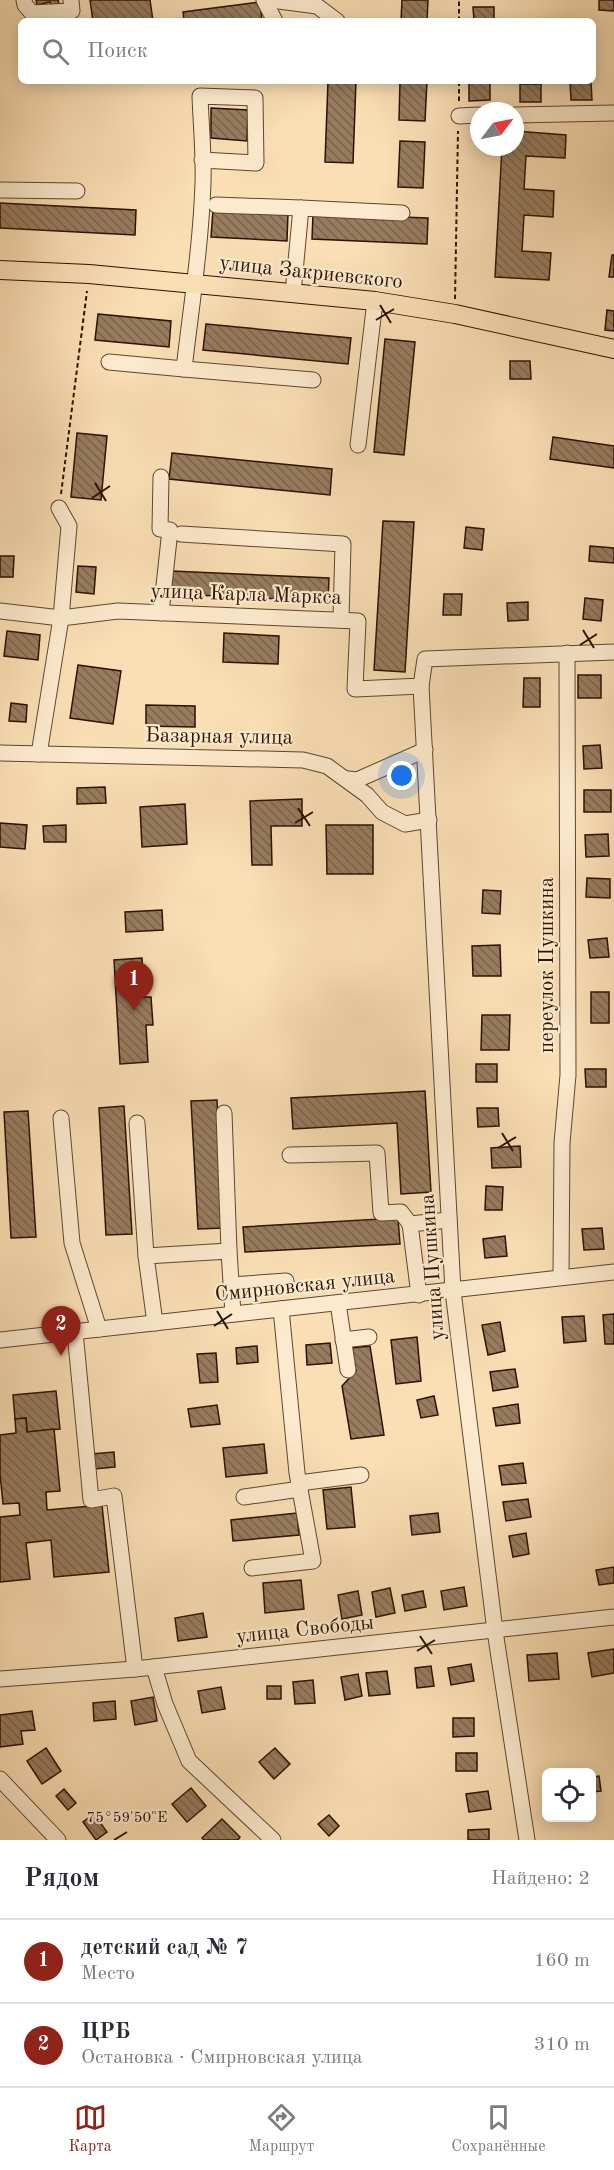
<!DOCTYPE html>
<html lang="ru">
<head>
<meta charset="utf-8">
<style>
  body { margin:0; font-family:"Old Standard TT",serif; background:#f7f7f7; color:#2b2b33 }
  .controls { position:absolute; right:18px; bottom:18px; display:grid; overflow:hidden; border-radius:9px; box-shadow:0 3px 15px #0003 }
  .controls button { width:54px; height:54px; display:grid; place-items:center; padding:0; border:0; border-bottom:2px solid #e1e1e2; background:#fff; color:#2b2b33; font:30px sans-serif }
  .compass { position:absolute; left:470px; top:102px; width:54px; height:54px; border-radius:50%; background:#fff; box-shadow:0 3px 15px #0003; rotate:58deg }
  .you { position:absolute; left:402px; top:776px; width:21px; height:21px; margin:-15px; border:4px solid #fff; border-radius:50%; background:#1a73e8; box-shadow:0 0 0 9px #1a73e833 }
  .badge { display:grid; place-items:center; width:39px; height:39px; border-radius:50%; background:#8f2418; color:#fff; font-size:20px; font-weight:700 }
  .pin { position:absolute; translate:-50% -50px; filter:drop-shadow(0 2px 3px #0008) }
  .pin::after { content:''; position:absolute; top:32px; width:21px; height:18px; background:inherit; clip-path:polygon(0 0,100% 0,50% 100%) }
  .list { margin:0; padding:0; list-style:none }
  h2 { display:flex; justify-content:space-between; align-items:center; height:78px; margin:0; padding:0 24px; font-size:26px }
  h2 small { font-size:20px; font-weight:400; color:#7c7c81 }
  .list li { display:grid; grid-template-columns:39px 1fr auto; gap:18px; align-items:center; box-sizing:border-box; height:84px; padding:0 24px; border-top:2px solid #e1e1e2 }
  .list b { display:block; font-size:22px; white-space:nowrap }
  .list p { margin:0; font-size:20px; white-space:nowrap; color:#7c7c81 }
  .list em { font-size:20px; font-style:normal; color:#7c7c81 }
  .icon { flex:none; width:33px; height:33px; fill:none; stroke:currentColor; stroke-width:2; stroke-linecap:round; stroke-linejoin:round }
  .map { position:relative; flex:none; width:614px; height:1840px; overflow:hidden }
  .search { position:absolute; background:#fff; box-shadow:0 3px 15px #0003; left:18px; right:18px; top:18px; height:66px; display:flex; align-items:center; gap:15px; box-sizing:border-box; padding:0 21px; border-radius:9px; color:#7c7c81; font-size:22px }
  .sheet { height:246px; background:#fff }
  nav { display:flex; justify-content:space-around; align-items:center; box-sizing:border-box; height:84px; border-top:2px solid #e1e1e2; background:#fff; font-size:16px; color:#7c7c81 }
  nav a { display:grid; justify-items:center; gap:3px }
  nav .on { color:#8f2418 }
  .map>svg:first-child { display:block }
  .building { fill:url(#building-back-hatch); stroke:#2b1203; stroke-width:1.5 }
  .lines { fill:none; stroke-linecap:round; stroke-linejoin:round }
  .minor-casing { stroke:#5f452f; stroke-width:17 }
  .major-casing { stroke:#2b1203; stroke-width:20 }
  .path { stroke:#2b1203; stroke-width:2; stroke-dasharray:4.5 3; stroke-linecap:butt }
  .minor { stroke:#fceace; stroke-width:15 }
  .major { stroke:#fadeb4; stroke-width:18 }
  .ticks { fill:none; stroke:#2b1203; stroke-width:2 }
  .labels { text-anchor:middle; dominant-baseline:central; stroke-width:4.5; stroke-linejoin:round; paint-order:stroke }
  .street-label { font-size:21px; fill:#2b1203; stroke:#fceace }
  .ticks-label { font-size:15px; text-anchor:middle; fill:#2b1203; stroke:#fceace; stroke-width:4.5; stroke-linejoin:round; paint-order:stroke }
</style>
</head>
<body>
<div class="map">
<svg width="614" height="1840" viewBox="0 0 614 1840">
  <defs>
    <pattern id="building-back-hatch" width="6" height="6" patternUnits="userSpaceOnUse" patternTransform="scale(1.5)"><rect width="6" height="6" fill="#977c5f"/><path d="M-1 5l2 2M0 0l6 6M5-1l2 2" fill="none" stroke="#7b644c"/></pattern>
  </defs>
  <rect width="100%" height="100%" fill="#fadeb4"/>
  <filter id="stains"><feTurbulence type="fractalNoise" baseFrequency=".00333" numOctaves="4"/><feColorMatrix values="0 0 0 0 .2 0 0 0 0 .09 0 0 0 0 .02 0 0 0 .5 -.17"/></filter>
  <radialGradient id="worn" r=".72"><stop offset=".6" stop-color="#630" stop-opacity="0"/><stop offset="1" stop-color="#630" stop-opacity=".3"/></radialGradient>
  <g class="building">
    <polygon points="36,0 58,0 60,6 52,8 50,2 37,5"/>
    <polygon points="90,0 150,0 153,21 93,21"/>
    <polygon points="402,0 428,0 427,21 401,21"/>
    <polygon points="599,0 614,0 614,11 599,10"/>
    <polygon points="260,2 262,21 184,21 183,12"/>
    <polygon points="473,7 494,7 494,21 474,21"/>
    <polygon points="328,81 356,81 353,163 325,162"/>
    <polygon points="400,81 427,81 425,121 399,120"/>
    <polygon points="490,82 490,100 469,101 469,83"/>
    <polygon points="570,82 591,82 592,100 571,100"/>
    <rect x="520" y="84" width="21" height="18"/>
    <polygon points="211,108 248,110 247,141 211,138"/>
    <polygon points="515,131 566,135 565,158 526,156 524,189 554,191 553,217 524,215 522,251 551,253 549,280 495,277 502,147 515,147"/>
    <polygon points="400,141 425,142 423,188 398,187"/>
    <polygon points="0,203 136,210 135,235 0,228"/>
    <polygon points="213,210 288,213 287,241 211,237"/>
    <polygon points="313,214 428,218 427,244 312,239"/>
    <polygon points="612,255 614,255 614,277 609,277"/>
    <polygon points="607,310 614,311 614,331 605,330"/>
    <polygon points="98,314 171,321 169,347 95,340"/>
    <polygon points="206,324 351,338 348,364 203,350"/>
    <polygon points="385,339 415,342 404,455 374,452"/>
    <polygon points="510,361 530,361 531,379 510,379"/>
    <polygon points="77,433 107,436 101,500 71,497"/>
    <polygon points="553,437 614,446 614,468 550,459"/>
    <polygon points="172,453 332,469 330,495 169,479"/>
    <polygon points="383,521 414,522 405,672 374,670"/>
    <polygon points="466,527 484,529 482,550 464,548"/>
    <polygon points="590,546 614,548 614,563 589,561"/>
    <polygon points="0,556 14,556 13,577 0,577"/>
    <polygon points="78,566 96,567 94,594 76,592"/>
    <polygon points="171,571 329,578 328,601 170,594"/>
    <polygon points="444,594 462,594 461,615 443,615"/>
    <polygon points="585,598 603,600 601,621 583,619"/>
    <polygon points="528,602 528,620 508,621 507,603"/>
    <polygon points="7,631 40,635 38,660 4,656"/>
    <polygon points="224,633 279,636 278,664 223,662"/>
    <polygon points="78,665 121,671 113,724 70,718"/>
    <rect x="578" y="675" width="23" height="23"/>
    <polygon points="524,678 540,678 540,707 523,707"/>
    <polygon points="11,703 27,705 26,722 9,721"/>
    <polygon points="146,705 195,706 195,727 146,726"/>
    <polygon points="600,745 602,768 584,769 583,746"/>
    <polygon points="105,787 106,803 77,804 77,788"/>
    <rect x="584" y="790" width="27" height="22"/>
    <polygon points="302,799 302,826 271,826 272,865 252,865 250,801"/>
    <polygon points="185,804 187,844 142,847 140,807"/>
    <polygon points="0,823 27,825 25,849 0,847"/>
    <polygon points="66,825 66,842 44,842 43,826"/>
    <polygon points="326,825 373,825 373,874 327,874"/>
    <polygon points="608,834 609,856 586,857 585,835"/>
    <polygon points="587,878 610,879 610,898 586,897"/>
    <polygon points="483,890 501,891 500,914 482,913"/>
    <polygon points="162,910 163,930 126,932 125,912"/>
    <polygon points="607,938 609,957 590,958 588,940"/>
    <polygon points="500,945 501,976 473,976 472,946"/>
    <polygon points="142,958 144,997 151,997 153,1025 146,1025 148,1062 120,1064 114,960"/>
    <rect x="591" y="992" width="18" height="31"/>
    <polygon points="482,1015 510,1015 509,1050 481,1050"/>
    <rect x="476" y="1064" width="21" height="18"/>
    <polygon points="585,1069 606,1069 606,1087 586,1087"/>
    <polygon points="425,1091 431,1192 401,1194 397,1123 293,1129 291,1098"/>
    <polygon points="217,1100 224,1228 198,1229 191,1101"/>
    <polygon points="124,1106 132,1234 106,1235 99,1108"/>
    <polygon points="477,1108 498,1108 499,1126 478,1127"/>
    <polygon points="28,1111 36,1237 11,1238 4,1112"/>
    <polygon points="520,1146 521,1167 492,1168 491,1148"/>
    <polygon points="486,1186 503,1187 502,1210 485,1210"/>
    <polygon points="398,1218 400,1244 245,1252 243,1227"/>
    <polygon points="602,1228 604,1249 584,1250 582,1229"/>
    <polygon points="505,1236 507,1256 485,1258 483,1239"/>
    <polygon points="614,1314 614,1344 605,1344 603,1315"/>
    <polygon points="584,1316 586,1341 564,1343 562,1317"/>
    <polygon points="500,1322 505,1351 488,1355 482,1325"/>
    <polygon points="417,1337 421,1381 396,1384 391,1340"/>
    <polygon points="330,1343 332,1363 307,1365 306,1345"/>
    <polygon points="257,1346 258,1362 237,1364 236,1348"/>
    <polygon points="370,1346 384,1435 351,1439 342,1386 356,1371 351,1348"/>
    <polygon points="216,1353 218,1382 200,1383 197,1354"/>
    <polygon points="515,1369 518,1387 493,1391 490,1372"/>
    <polygon points="56,1391 60,1429 27,1432 26,1418 15,1419 13,1395"/>
    <polygon points="434,1396 438,1415 421,1418 417,1400"/>
    <polygon points="518,1404 520,1423 496,1426 493,1408"/>
    <polygon points="217,1405 220,1424 191,1427 188,1409"/>
    <polygon points="26,1418 27,1432 54,1429 60,1491 46,1492 47,1510 102,1505 109,1572 54,1577 51,1540 26,1543 30,1579 0,1582 0,1517 20,1515 19,1503 3,1504 0,1474 0,1435 16,1433 15,1419"/>
    <polygon points="264,1444 267,1473 226,1477 223,1448"/>
    <polygon points="114,1452 115,1467 94,1469 92,1454"/>
    <polygon points="523,1463 526,1483 502,1485 499,1466"/>
    <polygon points="351,1487 355,1527 327,1529 323,1490"/>
    <polygon points="528,1499 531,1517 506,1521 503,1502"/>
    <polygon points="297,1513 299,1535 233,1541 231,1520"/>
    <polygon points="438,1513 440,1532 412,1535 410,1516"/>
    <polygon points="526,1533 529,1554 513,1557 509,1536"/>
    <polygon points="614,1567 614,1583 599,1585 596,1570"/>
    <polygon points="301,1580 304,1609 265,1613 263,1583"/>
    <polygon points="464,1587 467,1606 444,1610 441,1591"/>
    <polygon points="390,1588 395,1613 376,1617 372,1592"/>
    <polygon points="358,1591 362,1615 342,1619 338,1595"/>
    <polygon points="423,1591 426,1607 405,1611 402,1595"/>
    <polygon points="203,1613 207,1637 178,1641 175,1618"/>
    <polygon points="614,1649 614,1673 592,1677 588,1653"/>
    <polygon points="557,1653 559,1679 529,1681 527,1655"/>
    <polygon points="471,1664 474,1681 451,1685 448,1668"/>
    <polygon points="431,1666 434,1686 417,1688 415,1668"/>
    <polygon points="387,1671 390,1694 369,1696 366,1673"/>
    <polygon points="358,1674 362,1696 345,1700 341,1677"/>
    <polygon points="313,1680 315,1703 295,1704 293,1682"/>
    <rect x="267" y="1686" width="14" height="13"/>
    <polygon points="221,1687 225,1709 202,1713 198,1691"/>
    <polygon points="153,1697 157,1721 135,1725 131,1701"/>
    <polygon points="115,1701 116,1719 94,1721 93,1703"/>
    <polygon points="32,1711 35,1730 21,1731 23,1744 0,1747 0,1715"/>
    <polygon points="453,1718 474,1718 474,1736 453,1737"/>
    <polygon points="46,1748 61,1771 42,1784 27,1761"/>
    <polygon points="275,1748 290,1764 274,1779 259,1762"/>
    <rect x="456" y="1753" width="21" height="18"/>
    <polygon points="599,1776 601,1791 592,1792 592,1777"/>
    <polygon points="191,1788 206,1806 187,1822 172,1804"/>
    <polygon points="64,1789 76,1803 68,1810 56,1796"/>
    <polygon points="488,1791 491,1809 469,1812 466,1794"/>
    <polygon points="94,1814 107,1832 96,1840 83,1822"/>
    <polygon points="329,1815 339,1826 329,1836 318,1824"/>
    <polygon points="222,1819 240,1837 238,1840 204,1840 202,1838"/>
    <polygon points="489,1829 489,1840 468,1840 468,1830"/>
  </g>
  <g class="lines">
    <defs>
      <g id="minor">
        <polyline points="24,0 25,5 32,13 72,11 71,0"/>
        <polyline points="264,0 275,21"/>
        <polyline points="271,0 317,6 337,21"/>
        <polyline points="515,115 614,113"/>
        <polyline points="459,116 479,115"/>
        <polyline points="0,190 77,191"/>
        <polyline points="216,205 301,208"/>
        <polyline points="293,293 301,208 402,213"/>
        <path d="M109 362 184 369C191 308 201 245 203 183 204 154 201 125 200 96L255 98 256 163 202 160"/>
        <polyline points="184,369 313,380"/>
        <polyline points="358,445 375,301"/>
        <polyline points="161,477 160,529 170,530 161,613"/>
        <polyline points="181,534 343,544 341,620"/>
        <polyline points="0,611 61,618 118,611 358,621 355,689 421,686 425,659 614,652"/>
        <polyline points="421,686 453,1291 495,1631 527,1840"/>
        <polyline points="0,753 303,760 327,766 367,795 382,812 405,824 429,820"/>
        <polyline points="39,754 61,618 69,526 59,508"/>
        <polyline points="348,779 357,780 425,750"/>
        <polyline points="224,1113 229,1251"/>
        <polyline points="61,1118 72,1243 99,1329"/>
        <polyline points="137,1123 146,1256"/>
        <polyline points="290,1155 377,1153 381,1213 401,1212 410,1224"/>
        <polyline points="561,1277 562,1143 568,1075 567,653"/>
        <polyline points="231,1285 286,1281"/>
        <polyline points="419,1295 410,1224 449,1220"/>
        <polyline points="338,1303 348,1370"/>
        <polyline points="155,1323 146,1256 229,1251 233,1314"/>
        <polyline points="75,1332 91,1500 114,1496 135,1669"/>
        <polyline points="0,1340 614,1272"/>
        <polyline points="343,1340 369,1337"/>
        <polyline points="299,1483 361,1475"/>
        <polyline points="244,1497 300,1489"/>
        <polyline points="252,1568 313,1561 297,1473 281,1309"/>
        <polyline points="154,1667 165,1704 189,1761 273,1840"/>
        <polyline points="0,1679 135,1669 614,1617"/>
        <polyline points="0,1779 58,1840"/>
      </g>
      <polyline id="major" points="0,270 89,274 375,301 455,314 614,349"/>
    </defs>
    <use href="#minor" class="minor-casing"/>
    <use href="#major" class="major-casing"/>
    <g class="path">
      <polyline points="459,21 459,0"/>
      <polyline points="459,101 459,81"/>
      <polyline points="455,299 458,131"/>
      <polyline points="61,494 87,291"/>
    </g>
    <use href="#minor" class="minor"/>
    <use href="#major" class="major"/>
  </g>
  <path class="ticks" d="M380 305 391 323M376 320 394 309M95 483 106 501M92 498 110 486M583 630 594 648M580 645 597 634M298 808 310 826M295 823 313 812M502 1133 513 1151M498 1148 516 1137M217 1311 228 1329M214 1326 232 1314M420 1636 432 1654M417 1651 435 1640M114 1840 127 1832"/>
  <g class="labels">
    <g class="street-label">
      <text transform="translate(311 273) rotate(6)">улица Закриевского</text>
      <text transform="translate(246 595) rotate(2)">улица Карла Маркса</text>
      <text transform="translate(219 737) rotate(1)">Базарная улица</text>
      <text transform="translate(547 965) rotate(-90)">переулок Пушкина</text>
      <text transform="translate(433 1267) rotate(-94)">улица Пушкина</text>
      <text transform="translate(305 1286) rotate(-6)">Смирновская улица</text>
      <text transform="translate(305 1630) rotate(-6)">улица Свободы</text>
    </g>
  </g>
  <g class="ticks-label">
    <text x="127" y="1822">75°59'50"E</text>
  </g>
  <rect width="100%" height="100%" filter="url(#stains)"/>
  <rect width="100%" height="100%" fill="url(#worn)"/>
</svg>
<div class="controls">
<button><svg class="icon" aria-label="locate" viewBox="0 0 24 24"><circle cx="12" cy="12" r="6"/><path d="M12 2v4M12 18v4M2 12h4M18 12h4"/></svg></button>
</div>
<svg class="compass" viewBox="-18 -18 36 36"><path d="M0-13l5 13h-10z" fill="#e53935"/><path d="M0 13l5-13h-10z" fill="#7c7c81"/></svg>
<div class="you"></div>
<div class="pin badge" style="left:134px;top:1011px">1</div>
<div class="pin badge" style="left:61px;top:1356px">2</div>
<div class="search"><svg class="icon" aria-label="search" viewBox="0 0 24 24"><circle cx="10" cy="10" r="6"/><path d="M15 15l6 6"/></svg>Поиск</div>
</div>
<section class="sheet">
<h2>Рядом<small>Найдено: 2</small></h2>
<ul class="list">
<li><span class="badge">1</span><div><b>детский сад № 7</b><p>Место</p></div><em>160 m</em></li>
<li><span class="badge">2</span><div><b>ЦРБ</b><p>Остановка · Смирновская улица</p></div><em>310 m</em></li>
</ul>
</section>
<nav>
<a class="on"><svg class="icon" aria-label="map" viewBox="0 0 24 24"><path d="M3 6l6-2 6 2 6-2v14l-6 2-6-2-6 2zM9 4v14M15 6v14"/></svg>Карта</a>
<a><svg class="icon" aria-label="directions" viewBox="0 0 24 24"><path d="M12 3l9 9-9 9-9-9zM9 14v-3h6M13 9l2 2-2 2"/></svg>Маршрут</a>
<a><svg class="icon" aria-label="saved" viewBox="0 0 24 24"><path d="M7 4h10v16l-5-4-5 4z"/></svg>Сохранённые</a>
</nav>
</body>
</html>
